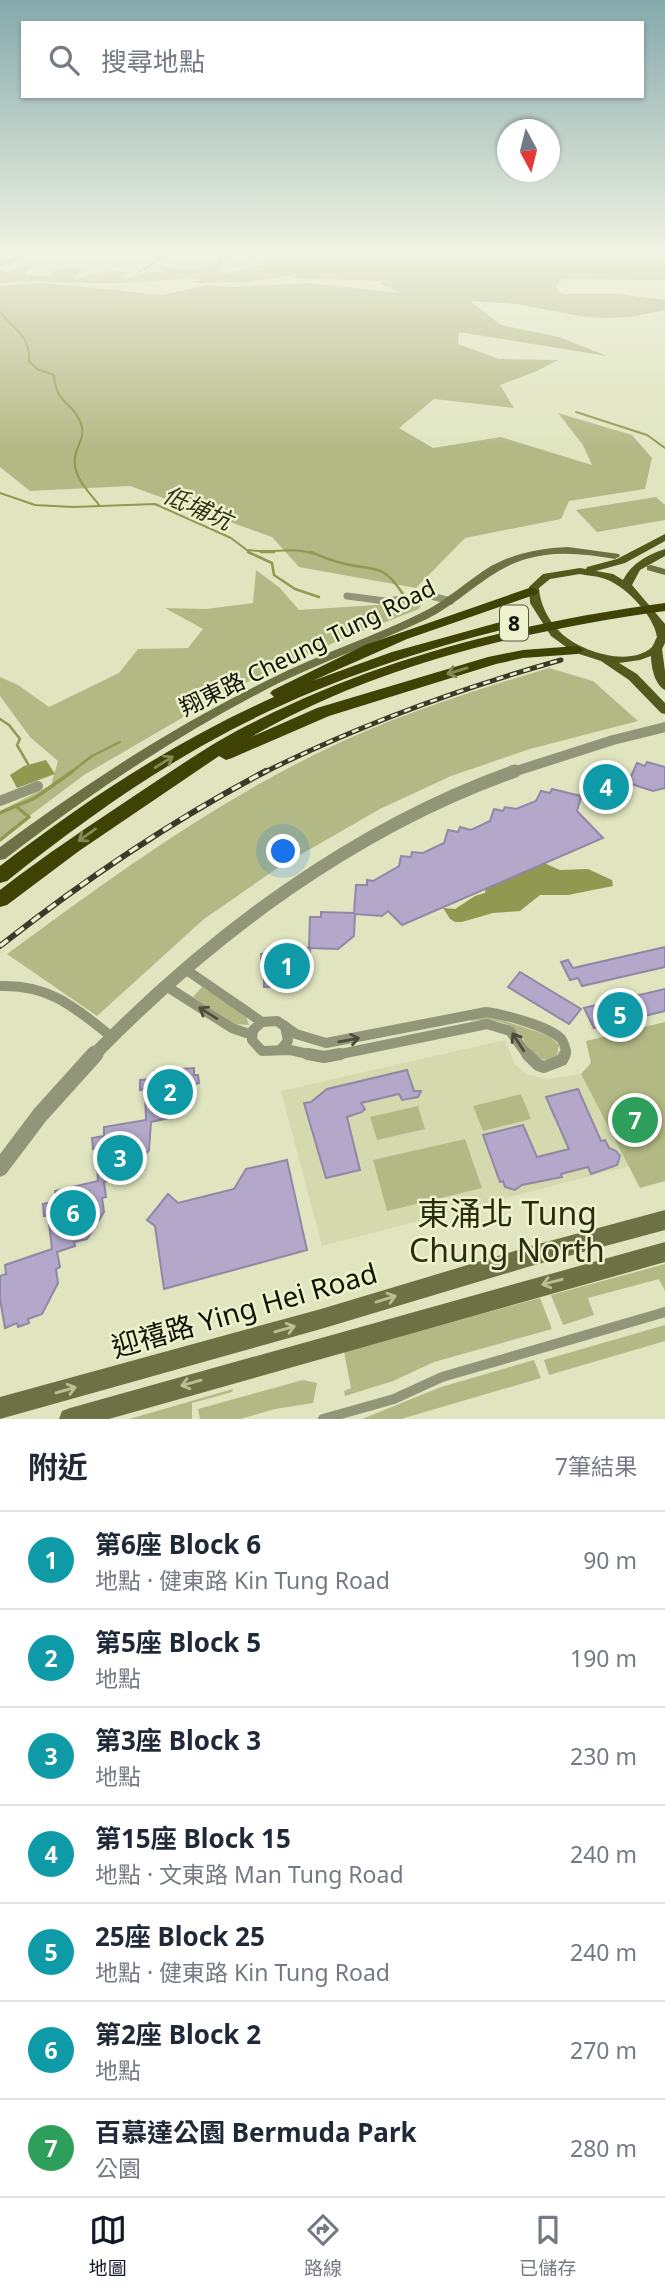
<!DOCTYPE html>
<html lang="zh-TW">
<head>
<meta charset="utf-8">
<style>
  body { margin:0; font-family:"Noto Sans","Noto Sans TC",sans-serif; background:#f6f6f7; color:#1f2937 }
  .compass { position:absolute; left:497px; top:119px; width:63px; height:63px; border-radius:50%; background:#fff; box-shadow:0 2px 5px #0004; rotate:173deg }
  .you { position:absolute; left:284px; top:852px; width:24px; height:24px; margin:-18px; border:5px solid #fff; border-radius:50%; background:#1a73e8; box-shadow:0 0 0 10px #1a73e833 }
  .badge { display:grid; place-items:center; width:46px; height:46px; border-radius:50%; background:#111827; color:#fff; font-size:23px; font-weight:700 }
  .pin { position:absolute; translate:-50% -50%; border:4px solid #fff; box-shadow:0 2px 7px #0006 }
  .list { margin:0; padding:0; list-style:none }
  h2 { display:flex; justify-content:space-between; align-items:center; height:91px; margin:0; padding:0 28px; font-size:30px }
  h2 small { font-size:23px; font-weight:400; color:#747a83 }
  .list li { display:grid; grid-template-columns:46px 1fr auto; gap:21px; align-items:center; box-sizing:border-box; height:98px; padding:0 28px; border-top:2px solid #e0e1e3 }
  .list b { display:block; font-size:26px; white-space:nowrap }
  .list p { margin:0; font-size:23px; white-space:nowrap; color:#747a83 }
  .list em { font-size:23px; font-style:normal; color:#747a83 }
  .icon { flex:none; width:38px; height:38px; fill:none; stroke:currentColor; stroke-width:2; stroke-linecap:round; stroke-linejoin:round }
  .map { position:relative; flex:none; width:665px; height:1419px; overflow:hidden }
  .search { position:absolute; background:#fff; box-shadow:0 2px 5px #0004; left:21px; right:21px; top:21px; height:77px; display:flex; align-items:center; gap:18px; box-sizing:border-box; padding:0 24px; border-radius:0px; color:#747a83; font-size:26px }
  .sheet { height:777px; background:#fff }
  nav { display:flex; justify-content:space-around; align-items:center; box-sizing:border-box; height:98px; border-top:2px solid #e0e1e3; background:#fff; font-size:19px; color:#747a83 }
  nav a { display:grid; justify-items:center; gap:4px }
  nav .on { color:#111827 }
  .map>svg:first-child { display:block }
  .built { fill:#d4daae }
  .green { fill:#b3b985 }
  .water { fill:#91984f }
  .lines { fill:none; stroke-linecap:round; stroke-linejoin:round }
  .stream-far2 { stroke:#91984f; stroke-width:2 }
  .stream-far1 { stroke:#91984f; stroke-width:2.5 }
  .stream { stroke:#91984f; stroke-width:3.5 }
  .building { fill:#b3a8ca; stroke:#9187a7; stroke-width:2 }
  .pedestrian { stroke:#929678; stroke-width:10 }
  .minor-far2 { stroke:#929678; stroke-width:7 }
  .minor-far1 { stroke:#929678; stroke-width:10 }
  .minor { stroke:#929678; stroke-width:12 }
  .tertiary-far2 { stroke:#929678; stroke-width:10 }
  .tertiary-far1 { stroke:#929678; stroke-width:13 }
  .tertiary { stroke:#929678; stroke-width:17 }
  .secondary { fill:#6d7244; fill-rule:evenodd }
  .primary { fill:#53581c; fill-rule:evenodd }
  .motorway { fill:#3e4205; fill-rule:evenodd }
  .rail-far1-casing { stroke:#393b2a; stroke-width:5 }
  .rail-casing { stroke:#393b2a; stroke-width:6 }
  .rail-far1 { stroke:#edf2cd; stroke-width:2.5; stroke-dasharray:7; stroke-linecap:butt }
  .rail { stroke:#edf2cd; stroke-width:3.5; stroke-dasharray:10; stroke-linecap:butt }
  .oneway { stroke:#848855 }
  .oneway2 { stroke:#4b4d39 }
  .oneway3 { stroke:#babf96 }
  .labels { text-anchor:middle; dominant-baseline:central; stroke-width:5; stroke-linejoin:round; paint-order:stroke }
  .shield { fill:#edf2cd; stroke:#535542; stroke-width:2 }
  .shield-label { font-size:21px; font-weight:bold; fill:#111206 }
  .street-label { font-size:23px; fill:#111206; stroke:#edf2cd }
  .water-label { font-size:24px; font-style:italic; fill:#313414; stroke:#edf2cd }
  .near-street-label { font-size:28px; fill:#111206; stroke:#edf2cd }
  .near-quarter-label { font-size:32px; fill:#292c0d; stroke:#edf2cd }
</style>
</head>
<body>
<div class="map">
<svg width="665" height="1419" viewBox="0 0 665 1419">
  <rect width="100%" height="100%" fill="#e0e5c0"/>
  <polygon class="built" points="505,1040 515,1064 526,1074 546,1079 581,1074 629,1166 322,1246 281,1091"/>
  <g class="green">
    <path d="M222 251H232L220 267 223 274 263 264 272 253 278 255V261L303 251H665V280L564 279 556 285 557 290 563 294H619L665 300V310L630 317 604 318 585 317 517 304 470 301 501 325 559 337 607 356 459 332 458 344 499 359 558 360 537 371 500 385 514 408 434 399 399 428 433 448 501 437 592 465 583 445 558 413 632 435 652 458 645 489 569 501 561 519 465 538 416 588 299 567 272 537 130 486 30 491 0 467V286L44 283 162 295 208 285 234 287 308 283 401 293 381 284 382 281 294 278 296 275 247 282 191 283 200 279C173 278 146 283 119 283 79 284 40 279 0 283V273L8 272 21 265 32 267 26 270 25 275 50 276 54 271 65 268 62 267 84 269 73 279 112 271 128 272 124 279 144 273 167 272 158 266 192 270 218 262 215 252Z"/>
    <polygon points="656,497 665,505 665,520 597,532 576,510"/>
    <polygon points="256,570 280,588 299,610 422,602 419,609 340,640 230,690 84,775 0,838 0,811 51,785 58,761 30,737 0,696 0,677 18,685 49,707 119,673 138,649 188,648 203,629 165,608 206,609 253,603"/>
    <path d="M549 668 593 681 638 721 530 749 451 776 380 809 279 867 204 919 97 1016 7 954C109 879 210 805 324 750 397 715 472 691 549 668Z"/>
    <polygon points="202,987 245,1014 249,1025 235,1024 193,997"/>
    <path d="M487 1015 550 1036 559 1045 557 1057C529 1068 531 1043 515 1030 502 1019 487 1019 471 1021L470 1018Z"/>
    <polygon points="665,1022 665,1181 640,1188 581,1074 591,1063 586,1041"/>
    <polygon points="521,1094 531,1119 483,1131 473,1106"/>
    <polygon points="418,1106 425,1129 377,1140 370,1117"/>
    <polygon points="465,1139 482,1188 387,1211 373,1160"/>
    <polygon points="665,1264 665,1291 659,1279 588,1298 594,1315 563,1325 551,1295"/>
    <polygon points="540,1298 552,1329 434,1362 393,1381 345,1396 344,1391 351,1388 344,1352"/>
    <polygon points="665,1325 665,1341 549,1375 544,1360"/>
    <polygon points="534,1360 541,1378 401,1419 362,1419 441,1387"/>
    <polygon points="303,1380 317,1383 313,1403 275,1409 240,1419 200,1419 198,1409"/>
    <polygon points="233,1389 232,1392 192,1403 192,1419 129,1419"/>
  </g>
  <g class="water">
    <polygon points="46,760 55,774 17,788 10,775 24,766"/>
    <polygon points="537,860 560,870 588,869 612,880 613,886 568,895 540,895 520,911 493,913 462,922 455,922 450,919 443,908 455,909 475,896 485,893 486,886"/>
  </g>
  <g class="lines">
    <g class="stream-far2">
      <polyline points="251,259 264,251"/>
      <polyline points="1,265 31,251"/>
      <polyline points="138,272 156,262 166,251"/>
      <path d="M0 312C14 329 31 337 29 361L37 369 54 375C56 404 70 400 80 421 87 436 77 444 75 457 72 476 89 492 99 505"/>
      <polyline points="576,412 647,435 665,448"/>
      <polyline points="0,493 35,505 73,507 155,504 231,538 252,554"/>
      <path d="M249 550C272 554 294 546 315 554"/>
    </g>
    <g class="stream-far1">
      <polyline points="248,552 272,563 274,575 295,589 319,597"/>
      <polyline points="261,552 274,552"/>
      <path d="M311 552C321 556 332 561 342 563 375 572 381 561 403 594"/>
      <polyline points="0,719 9,725 20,739 17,745 28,764"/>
      <polyline points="70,773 92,756 120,742"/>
    </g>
    <g class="stream">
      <polyline points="0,813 35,798 73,771"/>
      <polyline points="0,840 29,817 18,808"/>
    </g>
  </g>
  <g class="building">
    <polygon points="647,762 665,767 665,788 653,791 628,783 622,799 605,805 581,797 577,811 603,838 402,925 388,911 382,916 355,914 354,936 338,949 309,948 310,917 321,917 321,912 354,913 356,885 367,885 367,880 373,881 399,866 401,856 411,857 412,852 423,853 444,843 448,830 458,832 460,827 471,830 490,821 494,809 503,811 505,807 516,809 536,801 541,791 550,793 552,789 581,796 589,776 598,778 599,774 628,783 637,763 645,766"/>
    <polygon points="275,947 310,948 310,971 293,986 264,987 264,962 261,962 261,954 274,953"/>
    <polygon points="665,947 665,967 582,986 578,978 570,980 561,962 568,960 573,968"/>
    <polygon points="520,972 581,1009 569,1024 508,987"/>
    <polygon points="665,989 665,1011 644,1016 594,1028 584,1008"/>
    <polygon points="194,1068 194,1075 198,1075 199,1083 195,1084 195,1095 177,1116 151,1122 149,1150 131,1173 104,1182 106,1197 102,1198 104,1212 87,1239 74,1242 75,1246 57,1252 60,1267 56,1269 58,1283 42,1314 28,1319 29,1323 18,1327 17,1323 5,1328 0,1299 0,1276 6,1274 5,1265 52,1249 48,1215 44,1216 43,1204 56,1201 55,1191 98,1181 96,1148 93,1149 92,1138 104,1136 104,1127 146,1120 145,1089 140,1090 140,1080 154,1079 154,1071"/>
    <polygon points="407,1070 414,1091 421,1091 418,1097 402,1100 399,1094 361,1103 365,1109 362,1112 347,1117 360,1170 326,1178 304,1103 311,1102 327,1089"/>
    <polygon points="578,1089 601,1141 605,1140 609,1148 616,1151 620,1156 617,1165 591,1174 588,1167 561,1174 562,1177 522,1185 515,1190 505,1187 503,1181 500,1182 483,1135 523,1125 537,1157 569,1149 546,1097"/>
    <polygon points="287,1160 307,1250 164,1289 155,1226 147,1220 168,1194 178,1203 234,1189 246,1169"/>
  </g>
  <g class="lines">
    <polyline class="pedestrian" points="323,1419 394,1399 442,1377 665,1312"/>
    <polyline class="minor-far2" points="347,596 385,601 431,596 451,601"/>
    <g class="minor-far1">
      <polyline points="0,801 38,786"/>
      <polyline points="185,969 262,1022"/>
      <path d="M0 986C50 984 75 1008 112 1037"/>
      <polyline points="166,986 232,1028 252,1035"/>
      <polyline points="280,1050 288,1041 285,1026"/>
      <path d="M317 1056 290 1050 262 1051 252 1040 253 1030 262 1022 277 1021 296 1034 326 1043 486 1012C502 1014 553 1027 562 1040 564 1043 565 1047 566 1051L564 1056"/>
      <polyline points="331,1056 487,1024 510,1031 528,1056"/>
    </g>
    <g class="minor">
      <polyline points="308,1054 324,1057 340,1054"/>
      <polyline points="527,1054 538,1065 544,1067 562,1060 565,1054"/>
    </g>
    <polyline class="tertiary-far2" points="510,773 613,740 665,727"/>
    <path class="tertiary-far1" d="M93 1056C211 935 354 828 515 771"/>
    <polyline class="tertiary" points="0,1168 40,1115 95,1054"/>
    <g class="secondary">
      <path d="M568 547 619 554 620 556 615 559C586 554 555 550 526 559 488 570 462 602 427 619 379 642 329 659 281 682 183 731 92 792 5 859L0 860V847C85 784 174 726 270 679 319 654 371 638 421 613 446 601 467 581 491 566 515 553 541 548 568 547Z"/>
      <polygon points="651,565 665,569 665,575 647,570 647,566"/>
      <polygon points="665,1210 665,1230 531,1266 321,1329 0,1419 0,1397 321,1309 531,1246"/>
      <polygon points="665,1242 665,1262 109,1419 59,1419 62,1411 70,1408"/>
    </g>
    <path class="primary" d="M665 534V541L625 563 596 571 613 574 623 580C632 563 647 555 665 549V556L640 570 632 585 665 624V643L662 649 665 671V690C655 685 651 667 651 656L640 660 619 663 637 674 665 703V714L661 713 629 680 601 661 573 652 551 636 530 603 529 587 543 574 580 568 586 569 587 567 617 559ZM580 574C589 576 599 576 608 580 627 588 654 616 657 637 655 640 654 644 652 647 629 668 579 651 560 632 548 620 540 604 539 588L550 579Z"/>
    <g class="motorway">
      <path d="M532 587 539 591 537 594 407 639 312 681 392 652 504 621 511 625 509 628C413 652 319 684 231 730 151 772 77 825 7 881L0 883V866C86 800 175 741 274 697L270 693 273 690 365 645Z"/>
      <path d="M665 603V611C522 631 377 665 251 737L317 708 488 657 523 650 577 646 584 650 577 654 523 658 496 664 329 716 232 758 226 760 219 756 79 851 7 905 0 907V890C45 855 92 824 140 792 178 767 216 740 258 720 385 656 524 622 665 603Z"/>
    </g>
    <defs>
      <path id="rail-far1" d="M263 773C359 725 458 689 561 660"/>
      <path id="rail" d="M0 946C84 880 171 821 266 771"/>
    </defs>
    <use href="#rail-far1" class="rail-far1-casing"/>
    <use href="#rail" class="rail-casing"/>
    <use href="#rail-far1" class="rail-far1"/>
    <use href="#rail" class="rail"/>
  </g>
  <defs><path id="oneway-shaft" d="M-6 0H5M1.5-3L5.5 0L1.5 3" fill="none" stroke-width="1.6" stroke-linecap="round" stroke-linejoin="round" transform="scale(1.75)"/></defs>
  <g class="oneway">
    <use href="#oneway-shaft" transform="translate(457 671) rotate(163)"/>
    <use href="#oneway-shaft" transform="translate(164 762) rotate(-32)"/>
    <use href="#oneway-shaft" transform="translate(87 835) rotate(145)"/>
  </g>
  <g class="oneway2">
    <use href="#oneway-shaft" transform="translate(208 1013) rotate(-148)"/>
    <use href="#oneway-shaft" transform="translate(349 1040) rotate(-10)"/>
    <use href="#oneway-shaft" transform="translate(518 1042) rotate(-123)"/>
  </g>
  <g class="oneway3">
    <use href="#oneway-shaft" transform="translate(552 1282) rotate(165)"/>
    <use href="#oneway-shaft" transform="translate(386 1299) rotate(-17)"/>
    <use href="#oneway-shaft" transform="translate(285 1329) rotate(-16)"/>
    <use href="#oneway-shaft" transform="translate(191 1383) rotate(164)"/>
    <use href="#oneway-shaft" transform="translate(66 1390) rotate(-16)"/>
  </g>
  <linearGradient id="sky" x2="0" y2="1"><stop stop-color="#85a9ab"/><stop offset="0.56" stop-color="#f1f3e3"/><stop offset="1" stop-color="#f1f3e3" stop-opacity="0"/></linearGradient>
  <rect width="665" height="450" fill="url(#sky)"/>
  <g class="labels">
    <rect class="shield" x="500" y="605.5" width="28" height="35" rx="5"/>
    <g class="shield-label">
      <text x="514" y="623">8</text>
    </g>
    <g class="street-label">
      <text transform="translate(307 647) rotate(-26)">翔東路 Cheung Tung Road</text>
    </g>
    <g class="water-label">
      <text transform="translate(198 507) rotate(24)">低埔坑</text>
    </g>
    <g class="near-street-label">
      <text transform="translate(244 1309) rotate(-16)">迎禧路 Ying Hei Road</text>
    </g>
    <g class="near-quarter-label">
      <text x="507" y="1212">東涌北 Tung<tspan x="507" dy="37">Chung North</tspan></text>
    </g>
  </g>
</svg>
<svg class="compass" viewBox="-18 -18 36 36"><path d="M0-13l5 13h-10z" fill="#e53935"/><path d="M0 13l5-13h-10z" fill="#747a83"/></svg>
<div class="you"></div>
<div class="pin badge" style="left:287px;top:966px;background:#0f9aa8">1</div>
<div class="pin badge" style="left:170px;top:1092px;background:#0f9aa8">2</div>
<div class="pin badge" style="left:120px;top:1158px;background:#0f9aa8">3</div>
<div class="pin badge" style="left:606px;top:787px;background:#0f9aa8">4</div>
<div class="pin badge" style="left:620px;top:1015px;background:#0f9aa8">5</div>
<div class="pin badge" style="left:73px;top:1213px;background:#0f9aa8">6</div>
<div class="pin badge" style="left:635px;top:1120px;background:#2e9e5b">7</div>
<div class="search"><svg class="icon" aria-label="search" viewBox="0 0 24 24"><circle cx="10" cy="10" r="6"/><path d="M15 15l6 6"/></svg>搜尋地點</div>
</div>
<section class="sheet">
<h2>附近<small>7筆結果</small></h2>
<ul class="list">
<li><span class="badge" style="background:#0f9aa8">1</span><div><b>第6座 Block 6</b><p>地點 · 健東路 Kin Tung Road</p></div><em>90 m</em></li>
<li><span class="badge" style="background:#0f9aa8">2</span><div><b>第5座 Block 5</b><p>地點</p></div><em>190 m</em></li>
<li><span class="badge" style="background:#0f9aa8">3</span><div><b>第3座 Block 3</b><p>地點</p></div><em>230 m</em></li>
<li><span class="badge" style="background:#0f9aa8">4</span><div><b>第15座 Block 15</b><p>地點 · 文東路 Man Tung Road</p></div><em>240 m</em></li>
<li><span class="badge" style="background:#0f9aa8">5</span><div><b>25座 Block 25</b><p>地點 · 健東路 Kin Tung Road</p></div><em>240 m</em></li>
<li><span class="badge" style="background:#0f9aa8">6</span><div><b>第2座 Block 2</b><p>地點</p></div><em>270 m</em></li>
<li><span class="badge" style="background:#2e9e5b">7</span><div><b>百慕達公園 Bermuda Park</b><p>公園</p></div><em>280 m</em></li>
</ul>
</section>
<nav>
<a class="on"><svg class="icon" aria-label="map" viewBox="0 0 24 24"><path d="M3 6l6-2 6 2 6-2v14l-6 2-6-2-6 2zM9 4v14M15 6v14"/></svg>地圖</a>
<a><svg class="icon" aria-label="directions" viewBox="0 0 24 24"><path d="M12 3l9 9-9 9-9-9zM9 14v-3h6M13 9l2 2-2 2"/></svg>路線</a>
<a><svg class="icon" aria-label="saved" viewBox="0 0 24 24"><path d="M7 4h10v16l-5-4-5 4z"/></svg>已儲存</a>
</nav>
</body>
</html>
